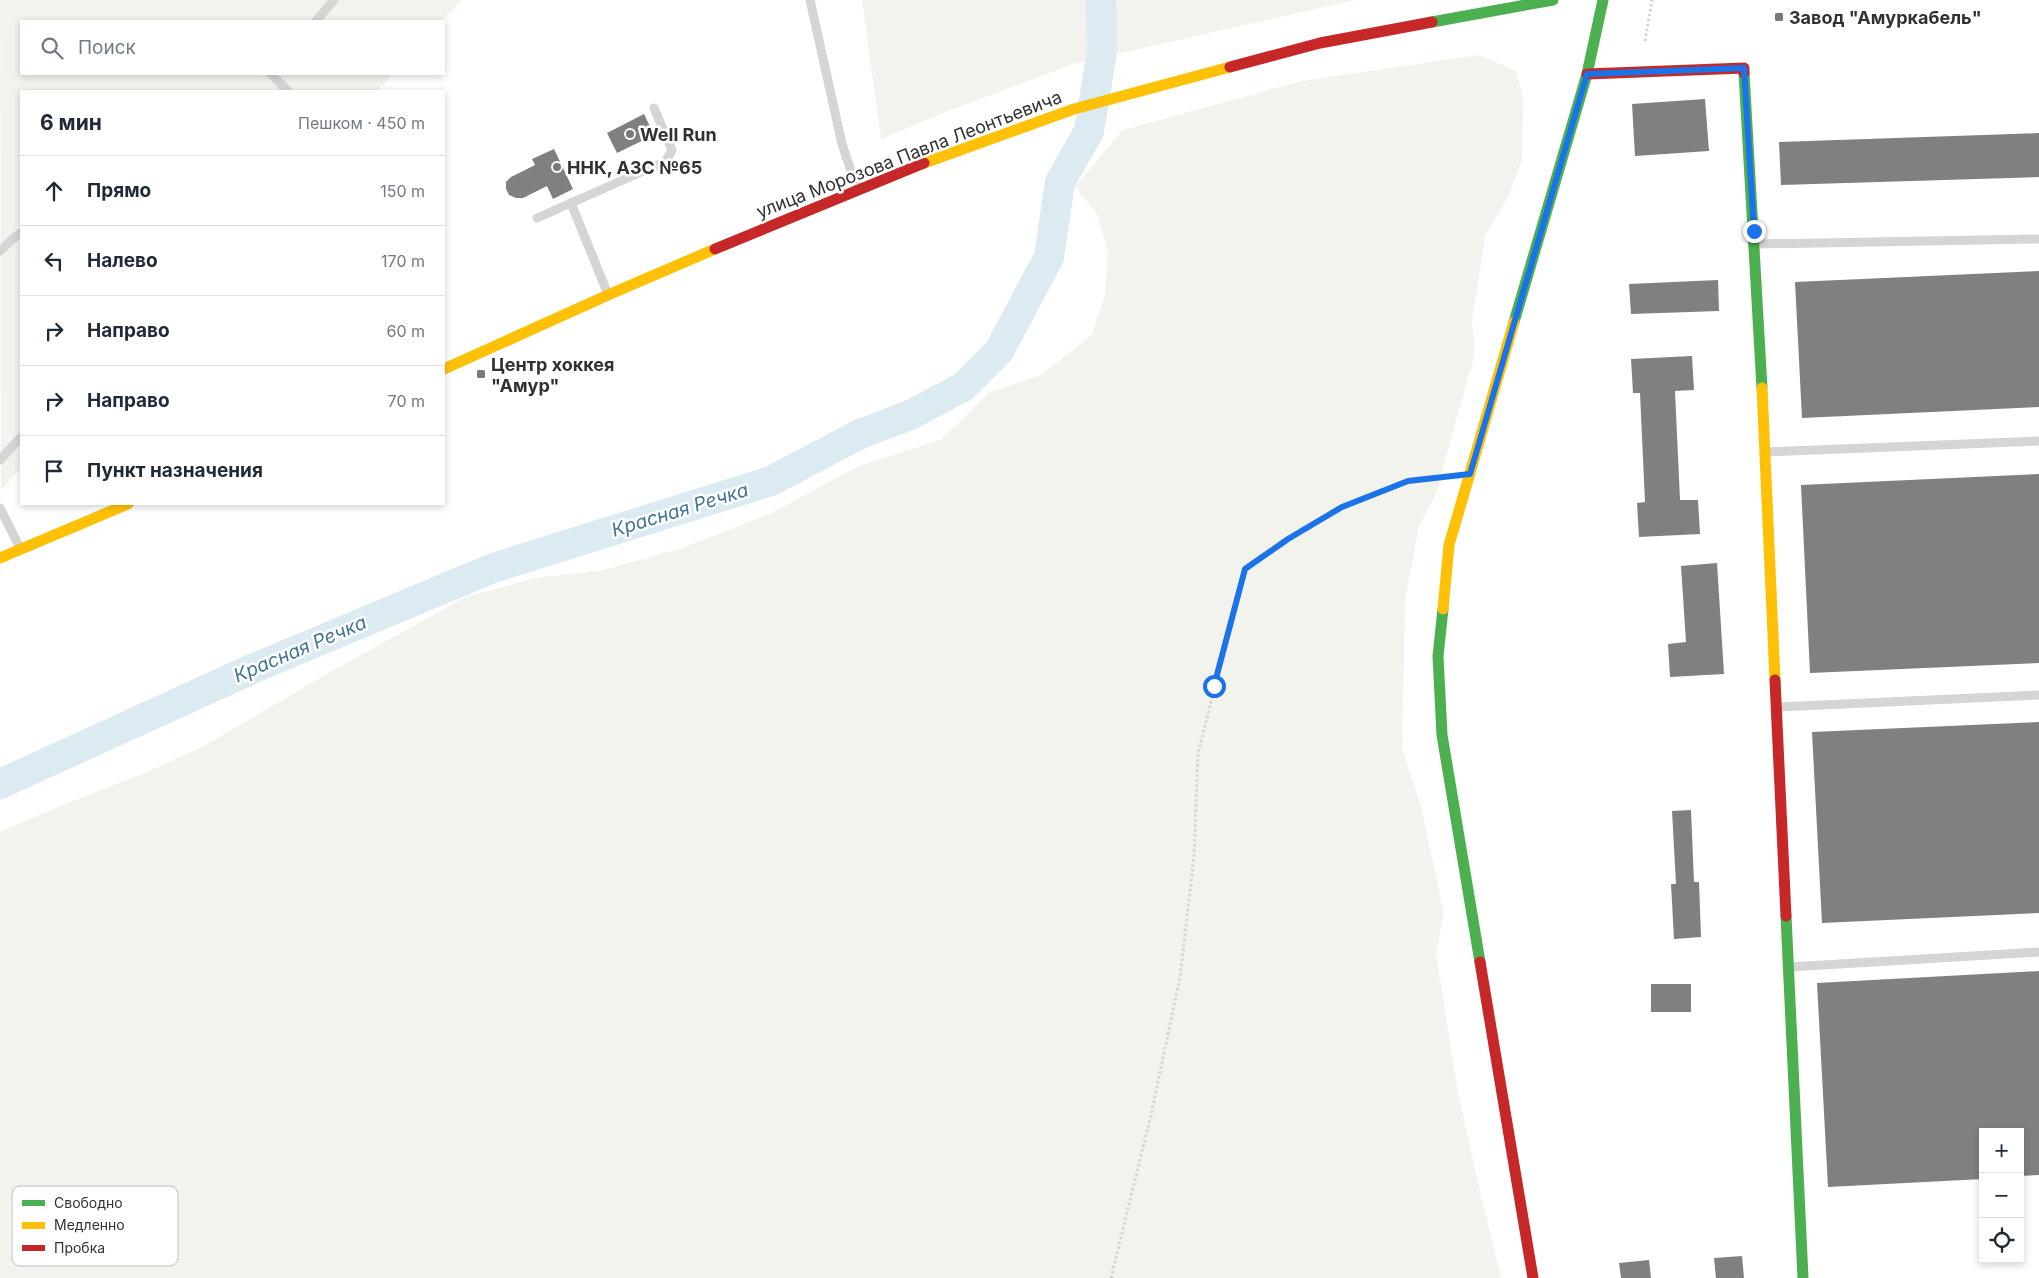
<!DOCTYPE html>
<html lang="ru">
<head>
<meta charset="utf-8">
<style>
  body { margin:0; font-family:Inter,sans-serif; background:#f6f6f7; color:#1f2937 }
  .controls { position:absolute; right:15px; bottom:15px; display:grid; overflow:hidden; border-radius:0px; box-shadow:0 2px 8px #0003 }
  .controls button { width:45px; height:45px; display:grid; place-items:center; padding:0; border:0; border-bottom:1px solid #e0e1e3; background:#fff; color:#1f2937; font:25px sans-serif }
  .stop { position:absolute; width:15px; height:15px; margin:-11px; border:4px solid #1a73e8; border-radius:50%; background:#fff }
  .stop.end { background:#1a73e8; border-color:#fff; box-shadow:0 1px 5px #0008 }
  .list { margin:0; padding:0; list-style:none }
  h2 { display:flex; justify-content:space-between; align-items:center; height:65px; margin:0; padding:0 20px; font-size:21px }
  h2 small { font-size:16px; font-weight:400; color:#747a83 }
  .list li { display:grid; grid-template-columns:32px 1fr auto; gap:15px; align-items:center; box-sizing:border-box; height:70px; padding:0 20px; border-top:1px solid #e0e1e3 }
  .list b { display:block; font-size:19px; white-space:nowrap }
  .list em { font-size:16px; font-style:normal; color:#747a83 }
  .icon { flex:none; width:28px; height:28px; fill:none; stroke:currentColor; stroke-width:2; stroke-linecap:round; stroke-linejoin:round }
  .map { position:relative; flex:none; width:2039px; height:1278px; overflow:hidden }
  .search { position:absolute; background:#fff; box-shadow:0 2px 8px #0003; left:20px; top:20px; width:425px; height:55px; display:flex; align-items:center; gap:12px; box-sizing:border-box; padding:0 18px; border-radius:0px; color:#747a83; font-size:19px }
  .panel { position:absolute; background:#fff; box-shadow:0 2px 8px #0003; left:20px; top:90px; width:425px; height:415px; border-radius:0px }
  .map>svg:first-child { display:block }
  .green { fill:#f1f3ec }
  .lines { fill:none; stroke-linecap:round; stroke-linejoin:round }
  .river { stroke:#dceaf2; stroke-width:30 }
  .building { fill:#808080 }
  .path { stroke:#d4d4d4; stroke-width:3; stroke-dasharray:2.5 2.5; stroke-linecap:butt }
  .lane { stroke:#d5d5d5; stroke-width:9 }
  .fast { stroke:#4caf50; stroke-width:11 }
  .slow { stroke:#ffc107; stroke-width:11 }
  .jam { stroke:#c62828; stroke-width:11 }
  .route { stroke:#1a73e8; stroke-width:6 }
  .poi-dot { fill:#797979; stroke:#fff; stroke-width:2 }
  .labels { text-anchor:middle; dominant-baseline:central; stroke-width:5; stroke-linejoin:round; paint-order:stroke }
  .poi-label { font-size:18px; font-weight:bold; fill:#313131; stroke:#fff; text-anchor:start }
  .street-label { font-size:18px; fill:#313131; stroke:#fff }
  .water-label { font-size:19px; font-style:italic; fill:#417592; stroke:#fff }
  .key { fill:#fff; stroke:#c1c1c1; stroke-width:1 }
  .key-label { font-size:14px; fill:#313131 }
</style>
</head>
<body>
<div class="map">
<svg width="2039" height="1278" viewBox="0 0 2039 1278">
  <rect width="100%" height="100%" fill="#fff"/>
  <g class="green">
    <polygon points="0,0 462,0 442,21 21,21 21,74 393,74 376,91 21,91 21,469 1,490"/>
    <polygon points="862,0 1355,0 1073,64 938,115 881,139"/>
    <polygon points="1479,55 1516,71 1523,98 1522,160 1508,197 1485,236 1472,322 1475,353 1434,499 1419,525 1405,601 1402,748 1421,807 1444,913 1436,954 1458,1092 1478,1183 1501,1278 0,1278 0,832 63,805 145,773 204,746 332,671 466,597 535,578 603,570 680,549 772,513 859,466 941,440 990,392 1041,375 1091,336 1105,294 1108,253 1098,215 1075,187 1123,130 1302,81"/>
  </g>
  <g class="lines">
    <polyline class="river" points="0,784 252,669 493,568 771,481 860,434 910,415 963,387 999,351 1049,257 1060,182 1089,131 1102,52 1101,0"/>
  </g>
  <g class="building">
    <polygon points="1705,99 1709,151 1635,156 1632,104"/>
    <polygon points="644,114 654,135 617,153 607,133"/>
    <polygon points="2039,133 2039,177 1781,185 1779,142"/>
    <polygon points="554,149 573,189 553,199 547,186 523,198 516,198 509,195 506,189 506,182 511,177 535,165 532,159"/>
    <polygon points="2039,271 2039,407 1802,418 1795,282"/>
    <polygon points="1718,280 1719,311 1631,314 1629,284"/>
    <polygon points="1692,356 1694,390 1675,391 1680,500 1698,500 1700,534 1639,537 1637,503 1645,502 1640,393 1633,393 1631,359"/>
    <polygon points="2039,474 2039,663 1810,673 1801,485"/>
    <polygon points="1717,563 1724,674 1670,677 1668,644 1686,642 1681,566"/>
    <polygon points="2039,722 2039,913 1822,923 1812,732"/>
    <polygon points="1691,810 1694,882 1699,882 1701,937 1674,939 1671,884 1676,884 1672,811"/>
    <polygon points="2039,971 2039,1175 2020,1176 2020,1132 1983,1132 1983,1179 1828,1187 1817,983"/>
    <rect x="1651" y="984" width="40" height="28"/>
    <polygon points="1742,1256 1744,1278 1716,1278 1714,1258"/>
    <polygon points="1649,1260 1651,1278 1621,1278 1619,1263"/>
  </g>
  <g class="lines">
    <g class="path">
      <polyline points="1645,41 1652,0"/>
      <polyline points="1111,1278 1151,1115 1180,977 1194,857 1198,753 1245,569 1288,539 1342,507 1408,481 1449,477"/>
    </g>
    <g class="lane">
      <polyline points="810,0 842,144 857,189"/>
      <polyline points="316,21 334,0"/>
      <polyline points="271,74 288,91"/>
      <polyline points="571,203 607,292"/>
      <polyline points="537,218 666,161 672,150 654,108"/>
      <polyline points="1757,244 2039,239"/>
      <polyline points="0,251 16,236 21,233"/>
      <polyline points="1764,452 2039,441"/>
      <polyline points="0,460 21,437"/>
      <polyline points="0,508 20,548"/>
      <polyline points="1777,707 2039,695"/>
      <polyline points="1790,967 2039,952"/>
    </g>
    <g class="fast">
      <polyline points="1432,22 1553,0"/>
      <polyline points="1744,73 1762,388"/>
      <polyline points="1514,322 1587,74 1603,0"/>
      <polyline points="1443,609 1438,656 1442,735 1480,962"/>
      <polyline points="1786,916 1803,1278"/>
    </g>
    <g class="slow">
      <polyline points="924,163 1074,109 1230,67"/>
      <polyline points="444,369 608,295 715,249"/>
      <polyline points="1762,388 1775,680"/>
      <polyline points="0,558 128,504"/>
      <polyline points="1443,609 1449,545 1514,322"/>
    </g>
    <g class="jam">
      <polyline points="1230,67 1320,43 1432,22"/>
      <polyline points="1587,74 1744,68 1744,73"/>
      <polyline points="715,249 924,163"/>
      <polyline points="1775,680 1786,916"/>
      <polyline points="1480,962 1533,1278"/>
    </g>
  </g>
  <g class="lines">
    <polyline class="route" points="1214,686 1245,569 1288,539 1342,507 1408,481 1470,474 1587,74 1744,68 1754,231"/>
  </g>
  <g class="poi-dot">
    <rect x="1774" y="12" width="10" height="10" rx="2.5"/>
    <circle cx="630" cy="134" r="5"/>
    <circle cx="557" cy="167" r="5"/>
    <rect x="476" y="369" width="10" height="10" rx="2.5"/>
  </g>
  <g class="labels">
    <g class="poi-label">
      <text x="1789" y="17">Завод "Амуркабель"</text>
      <text x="640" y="134">Well Run</text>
      <text x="567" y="167">ННК, АЗС №65</text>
      <text x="491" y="364">Центр хоккея<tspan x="491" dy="21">"Амур"</tspan></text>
    </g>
    <g class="street-label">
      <text transform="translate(909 154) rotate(-21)">улица Морозова Павла Леонтьевича</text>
    </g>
    <g class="water-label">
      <text transform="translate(680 510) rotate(-17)">Красная Речка</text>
      <text transform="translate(300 649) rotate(-23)">Красная Речка</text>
    </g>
  </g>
  <rect x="12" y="1186" width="166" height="80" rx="8" class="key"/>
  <rect x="22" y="1200" width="23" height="6" fill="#4caf50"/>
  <rect x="22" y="1222" width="23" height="7" fill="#ffc107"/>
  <rect x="22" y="1245" width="23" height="6" fill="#c62828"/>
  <g class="key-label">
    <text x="54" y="1208">Свободно</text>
    <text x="54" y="1230">Медленно</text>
    <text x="54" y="1253">Пробка</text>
  </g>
</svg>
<div class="controls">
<button>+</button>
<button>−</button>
<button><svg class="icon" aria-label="locate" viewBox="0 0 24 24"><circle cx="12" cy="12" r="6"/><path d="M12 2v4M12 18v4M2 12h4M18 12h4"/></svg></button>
</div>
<div class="stop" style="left:1214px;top:686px"></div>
<div class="stop end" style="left:1754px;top:231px"></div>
<div class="search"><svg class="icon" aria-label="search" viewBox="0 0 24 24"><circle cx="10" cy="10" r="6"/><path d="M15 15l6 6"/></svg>Поиск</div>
<section class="panel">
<h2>6 мин<small>Пешком · 450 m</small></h2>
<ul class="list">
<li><svg class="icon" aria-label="ahead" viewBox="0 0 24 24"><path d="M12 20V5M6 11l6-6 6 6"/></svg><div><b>Прямо</b></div><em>150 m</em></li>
<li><svg class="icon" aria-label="left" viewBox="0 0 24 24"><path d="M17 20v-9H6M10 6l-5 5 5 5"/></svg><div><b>Налево</b></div><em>170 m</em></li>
<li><svg class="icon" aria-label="right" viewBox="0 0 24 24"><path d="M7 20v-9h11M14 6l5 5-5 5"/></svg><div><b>Направо</b></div><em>60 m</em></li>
<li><svg class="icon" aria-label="right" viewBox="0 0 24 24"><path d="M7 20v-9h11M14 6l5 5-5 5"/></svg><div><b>Направо</b></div><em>70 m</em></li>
<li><svg class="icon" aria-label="arrive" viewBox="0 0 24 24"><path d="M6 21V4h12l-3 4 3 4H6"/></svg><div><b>Пункт назначения</b></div></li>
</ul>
</section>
</div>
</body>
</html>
